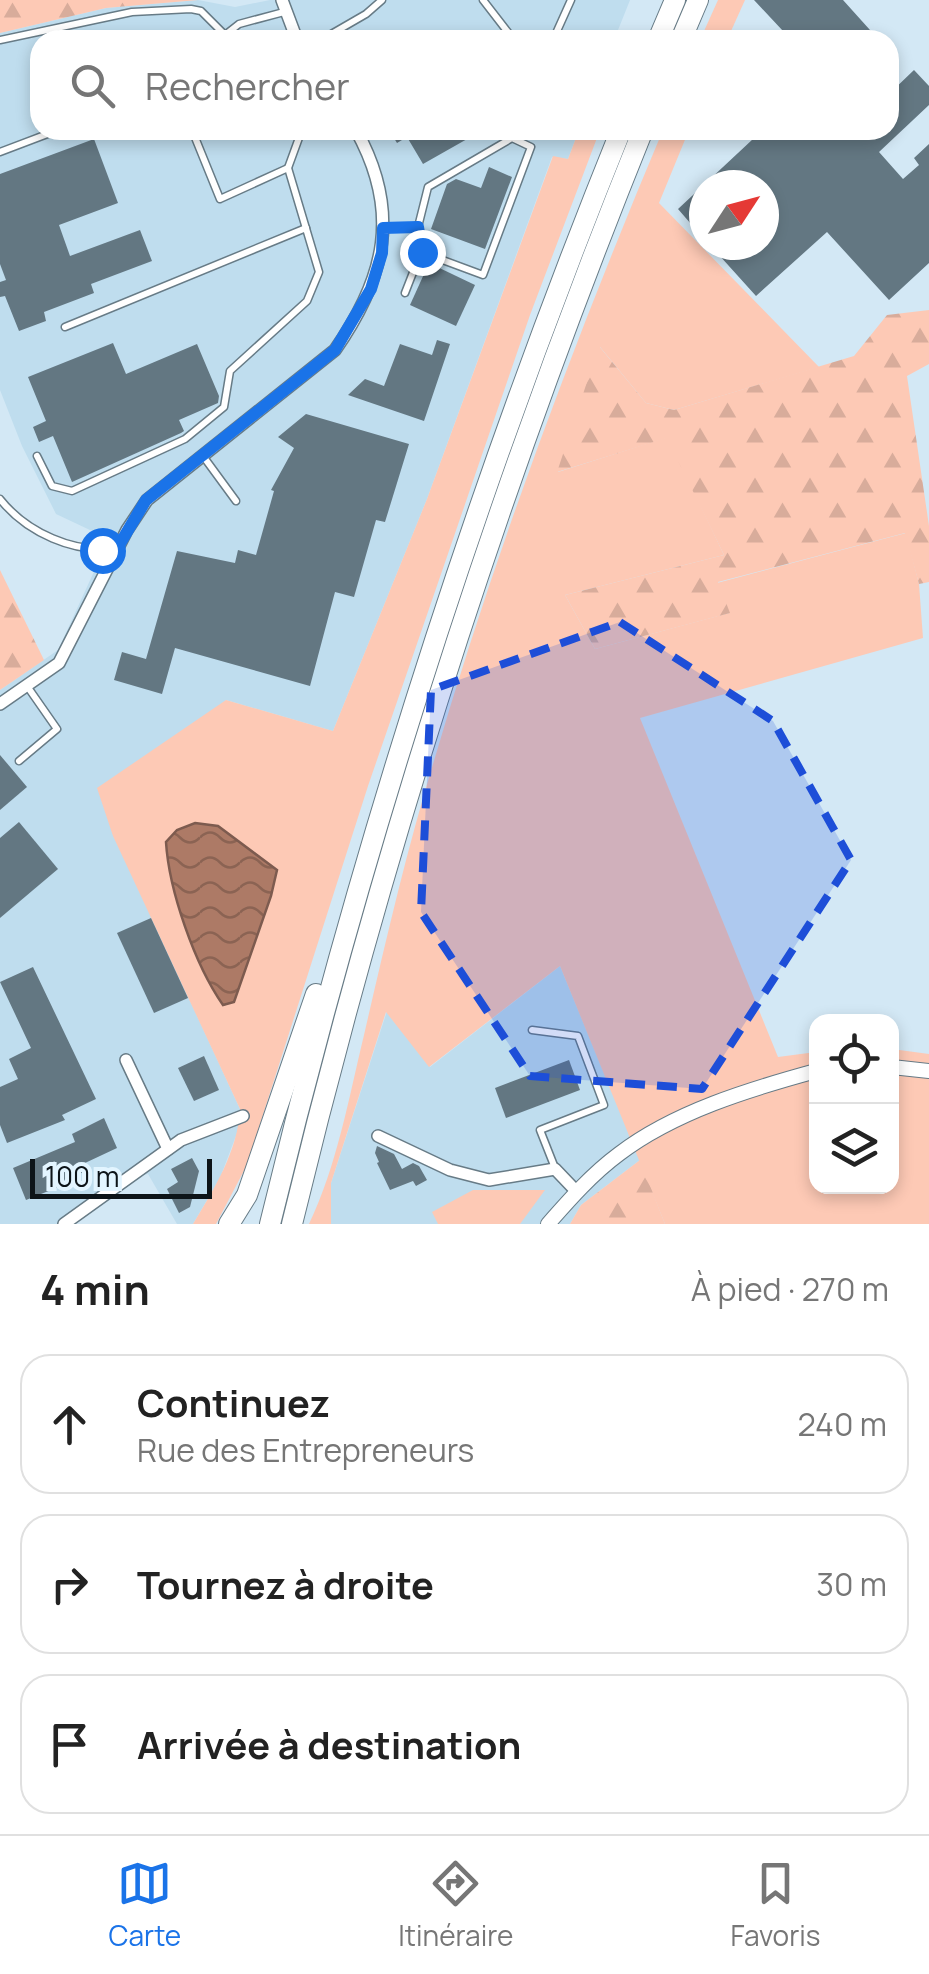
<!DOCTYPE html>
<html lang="fr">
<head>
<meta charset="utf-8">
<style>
  body { margin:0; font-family:Manrope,sans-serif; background:#f2f2f2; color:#222 }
  .controls { position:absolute; right:30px; bottom:30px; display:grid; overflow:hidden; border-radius:20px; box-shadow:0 5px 15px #0003 }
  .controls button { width:90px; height:90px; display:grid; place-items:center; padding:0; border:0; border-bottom:2px solid #e0e0e0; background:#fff; color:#222; font:50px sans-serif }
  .compass { position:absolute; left:689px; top:170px; width:90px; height:90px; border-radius:50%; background:#fff; box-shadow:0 5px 15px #0003; rotate:54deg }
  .scale { position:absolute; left:30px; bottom:25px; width:182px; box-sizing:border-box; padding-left:10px; border:5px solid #0d1418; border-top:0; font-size:28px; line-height:35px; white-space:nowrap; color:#0d1418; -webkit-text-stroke:8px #e3f5ff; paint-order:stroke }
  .stop { position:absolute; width:30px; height:30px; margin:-22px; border:8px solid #1a73e8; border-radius:50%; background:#fff }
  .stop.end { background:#1a73e8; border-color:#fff; box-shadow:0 2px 10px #0008 }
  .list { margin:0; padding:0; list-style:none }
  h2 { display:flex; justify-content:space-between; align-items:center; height:130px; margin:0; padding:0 40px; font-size:42px }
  h2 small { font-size:32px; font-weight:400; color:#767676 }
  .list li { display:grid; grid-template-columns:65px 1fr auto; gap:30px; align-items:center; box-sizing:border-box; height:140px; margin:0 20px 20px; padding:0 20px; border:2px solid #e0e0e0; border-radius:30px }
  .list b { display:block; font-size:38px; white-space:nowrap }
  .list p { margin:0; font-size:32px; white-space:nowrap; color:#767676 }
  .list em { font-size:32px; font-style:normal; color:#767676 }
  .icon { flex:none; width:55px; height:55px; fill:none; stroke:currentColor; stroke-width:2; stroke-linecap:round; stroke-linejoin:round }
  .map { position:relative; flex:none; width:929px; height:1224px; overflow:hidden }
  .search { position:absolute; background:#fff; box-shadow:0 5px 15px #0003; left:30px; right:30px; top:30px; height:110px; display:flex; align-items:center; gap:25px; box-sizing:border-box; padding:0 35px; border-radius:30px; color:#767676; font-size:38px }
  .sheet { height:610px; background:#fff }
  nav { display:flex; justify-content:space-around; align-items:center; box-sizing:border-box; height:140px; border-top:2px solid #e0e0e0; background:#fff; font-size:28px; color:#767676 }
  nav a { display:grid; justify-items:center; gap:5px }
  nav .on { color:#1a73e8 }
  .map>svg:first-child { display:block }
  .built { fill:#bfddee }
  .green { fill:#fdc9b5 }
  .forest { fill:url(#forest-firs) }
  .water { fill:url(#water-waves); stroke:#7d5b4f; stroke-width:2.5 }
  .building { fill:#637782 }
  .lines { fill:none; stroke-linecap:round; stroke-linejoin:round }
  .service-casing { stroke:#677b86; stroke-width:9 }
  .minor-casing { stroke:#677b86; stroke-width:14 }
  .tertiary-casing { stroke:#677b86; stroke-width:16 }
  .trunk-casing { stroke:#677b86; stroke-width:22 }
  .service { stroke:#fff; stroke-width:6 }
  .minor { stroke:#fff; stroke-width:11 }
  .tertiary { stroke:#fff; stroke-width:14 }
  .trunk { stroke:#fff; stroke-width:20 }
  .route { stroke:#1a73e8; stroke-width:12 }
  .marked { fill:#1d4ed8; fill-opacity:0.2; stroke:#1d4ed8; stroke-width:8; stroke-dasharray:20 12; stroke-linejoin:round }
</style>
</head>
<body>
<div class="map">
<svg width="929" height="1224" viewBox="0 0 929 1224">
  <defs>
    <pattern id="forest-firs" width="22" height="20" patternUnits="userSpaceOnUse" patternTransform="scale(2.5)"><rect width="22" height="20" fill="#fdc9b5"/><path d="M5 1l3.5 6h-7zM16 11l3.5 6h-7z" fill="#d8ac9b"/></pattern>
    <pattern id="water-waves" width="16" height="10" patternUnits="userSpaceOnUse" patternTransform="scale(2.5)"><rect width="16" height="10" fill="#ad7a66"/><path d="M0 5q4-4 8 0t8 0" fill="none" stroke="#8b6353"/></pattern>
  </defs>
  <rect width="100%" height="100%" fill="#d3e8f5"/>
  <g class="built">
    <polygon points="198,0 235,7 270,0 630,0 614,40 40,40 40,130 579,130 568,159 552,157 427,499 333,731 226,700 114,836 240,1109 239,1128 220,1178 193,1224 177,1224 148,1174 120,1179 64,1224 0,1224 0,690 58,650 109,539 56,514 22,446 0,390 0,33 106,8"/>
    <polygon points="560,966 640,1160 581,1205 570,1224 331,1224 331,1183 387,1011 430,1067"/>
  </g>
  <g class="green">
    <polygon points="718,0 745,0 727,40 700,40"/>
    <path d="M579 130H600L530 315 451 545 368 786 247 1165 216 1224H193C214 1189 238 1151 240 1109L113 836 97 788 226 700 333 731 427 499 553 156 568 159Z"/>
    <path d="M663 130H689L659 203 819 367 674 410 646 403 600 347 558 472 668 437 724 555 565 595 595 649 729 613 717 583 906 533 919 584 923 638 640 718 778 1057 816 1052V1186H892V1049L929 1054V1224H665L560 966 429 1067 386 1012 331 1183V1224H309C337 1166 349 1097 364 1035 385 944 406 853 433 764 496 549 576 337 663 130Z"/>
    <polygon points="473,1190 545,1190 520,1224 438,1224 432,1212"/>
  </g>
  <g class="forest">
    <polygon points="0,0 198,0 106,8 0,33"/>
    <polygon points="929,310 929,364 907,376 929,526 929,582 919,584 905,533 718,582 730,613 595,649 565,595 724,555 667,438 557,472 599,346 646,403 674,410 854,356 887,315"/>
    <polygon points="0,570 44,660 0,690"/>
    <polygon points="640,1160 665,1224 570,1224 581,1205"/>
  </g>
  <path class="water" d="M195 823 218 826 277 870 271 896 234 1002 223 1005C195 965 169 891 166 842L177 830Z"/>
  <g class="building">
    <polygon points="754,0 843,0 879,40 773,40 783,31"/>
    <polygon points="914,70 929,86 929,105 879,152 903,179 919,165 914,158 929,144 929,263 889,300 827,232 756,296 710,245 764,245 764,185 704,185 704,239 678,209 753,139 745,130 889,130 889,94"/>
    <polygon points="389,130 483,130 423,164 407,137 397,143"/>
    <polygon points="94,139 118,203 59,225 70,256 140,230 152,261 91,284 94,293 44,312 46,321 19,331 5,296 0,297 0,282 6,280 0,264 0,174"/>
    <polygon points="489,167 512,177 485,249 431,229 447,184 456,179 481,188"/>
    <polygon points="429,263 475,285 456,326 410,305"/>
    <polygon points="437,340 450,344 424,421 348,395 365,379 384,386 400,344 432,355"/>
    <polygon points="113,343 126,374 197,344 219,396 218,403 179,420 184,431 181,433 72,482 53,436 39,442 33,427 46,421 28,377"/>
    <polygon points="306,414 409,444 385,522 376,520 354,597 335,592 310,686 175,648 162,694 114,680 122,652 146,659 177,551 235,563 238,550 256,555 274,491 271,490 294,448 278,437"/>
    <polygon points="0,755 27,787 0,810"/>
    <polygon points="19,822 58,869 0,918 0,838"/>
    <polygon points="151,918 188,998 154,1013 117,933"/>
    <polygon points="33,967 96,1099 62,1115 65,1120 7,1143 0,1125 0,1087 18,1079 9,1059 31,1048 0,982"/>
    <polygon points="204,1056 219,1090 194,1101 178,1068"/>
    <polygon points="569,1060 580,1090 506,1118 495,1088"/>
    <polygon points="104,1118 117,1148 85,1163 89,1170 64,1180 66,1184 26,1200 13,1168 75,1142 72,1134"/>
    <polygon points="377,1146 394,1154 402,1169 413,1163 419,1166 427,1180 416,1186 413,1181 390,1190 377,1163 379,1162 375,1153"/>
    <polygon points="192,1158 199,1171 190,1207 179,1213 167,1189 178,1182 171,1169"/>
  </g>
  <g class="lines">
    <defs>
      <g id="service">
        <polyline points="483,0 514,40"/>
        <polyline points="0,40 132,12 191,9 201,11 225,35 220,40"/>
        <polyline points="229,40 225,35 239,24 284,12"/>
        <polyline points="321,40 366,14 382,0"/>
        <polyline points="553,40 571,0"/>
        <polyline points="192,130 220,199 288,168"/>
        <polyline points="0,152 58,130"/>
        <polyline points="383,228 418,227 428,187 512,138 531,147 483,275 421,252 418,227"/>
        <polyline points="405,293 421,252"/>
        <polyline points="65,327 306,228"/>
        <polyline points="37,456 52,486 72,491 185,439 224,407 230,371 307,301 319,272 288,168 300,135 298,130"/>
        <polyline points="203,456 236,501"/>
        <path d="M0 499C26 532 75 555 117 547"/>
        <polyline points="19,761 57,729 27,686"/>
        <polyline points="532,1030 578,1036 604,1105 540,1130 555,1168"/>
      </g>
      <g id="minor">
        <polyline points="282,0 297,40"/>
        <path d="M0 704 59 663 127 530 147 500 335 350C386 277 401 211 356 130"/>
        <polyline points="126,1060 168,1149"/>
        <polyline points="378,1136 450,1170 489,1180 555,1169 576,1191"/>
        <polyline points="64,1224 181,1140 243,1116"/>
      </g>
      <g id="tertiary">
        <polyline points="892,1067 929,1071"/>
        <path d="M548 1224C570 1199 592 1174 619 1154 674 1112 750 1089 816 1071"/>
      </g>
      <g id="trunk">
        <polyline points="658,40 675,0"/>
        <polyline points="681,40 698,0"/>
        <polyline points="229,1224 247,1195 316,994"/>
        <path d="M270 1224C360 851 477 486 621 130"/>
        <path d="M292 1224C382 851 499 486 643 130"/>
      </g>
    </defs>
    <use href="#service" class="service-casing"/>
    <use href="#minor" class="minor-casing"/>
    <use href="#tertiary" class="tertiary-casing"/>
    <use href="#trunk" class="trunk-casing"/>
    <use href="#service" class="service"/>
    <use href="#minor" class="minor"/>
    <use href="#tertiary" class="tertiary"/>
    <use href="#trunk" class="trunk"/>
  </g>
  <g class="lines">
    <polyline class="route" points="102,550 118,547 146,500 335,350 371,289 382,253 383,228 418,227 422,252"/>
  </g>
  <path class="marked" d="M620 622 773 721 851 860 702 1089 530 1076 421 912 431 690Z"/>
</svg>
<div class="controls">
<button><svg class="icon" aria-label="locate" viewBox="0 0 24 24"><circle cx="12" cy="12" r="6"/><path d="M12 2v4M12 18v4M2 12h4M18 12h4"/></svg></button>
<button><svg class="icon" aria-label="layers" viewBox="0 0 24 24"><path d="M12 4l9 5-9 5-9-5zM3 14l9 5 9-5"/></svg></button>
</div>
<svg class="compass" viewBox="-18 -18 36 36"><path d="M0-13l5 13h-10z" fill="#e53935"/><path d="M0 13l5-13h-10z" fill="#767676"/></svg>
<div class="scale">100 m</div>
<div class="stop" style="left:102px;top:550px"></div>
<div class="stop end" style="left:422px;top:252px"></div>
<div class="search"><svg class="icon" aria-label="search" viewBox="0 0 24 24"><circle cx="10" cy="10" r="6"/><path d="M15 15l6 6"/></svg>Rechercher</div>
</div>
<section class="sheet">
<h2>4 min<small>À pied · 270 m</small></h2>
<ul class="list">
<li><svg class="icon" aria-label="ahead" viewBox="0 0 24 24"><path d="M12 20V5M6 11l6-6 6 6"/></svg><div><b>Continuez</b><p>Rue des Entrepreneurs</p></div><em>240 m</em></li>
<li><svg class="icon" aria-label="right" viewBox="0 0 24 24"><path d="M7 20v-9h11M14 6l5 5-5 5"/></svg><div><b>Tournez à droite</b></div><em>30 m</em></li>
<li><svg class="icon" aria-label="arrive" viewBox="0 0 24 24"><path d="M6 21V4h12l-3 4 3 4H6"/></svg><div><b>Arrivée à destination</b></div></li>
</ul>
</section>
<nav>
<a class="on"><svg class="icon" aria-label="map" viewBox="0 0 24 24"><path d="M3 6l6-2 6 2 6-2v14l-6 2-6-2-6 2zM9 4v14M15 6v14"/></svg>Carte</a>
<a><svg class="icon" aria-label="directions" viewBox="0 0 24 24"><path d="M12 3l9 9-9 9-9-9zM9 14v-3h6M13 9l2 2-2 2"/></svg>Itinéraire</a>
<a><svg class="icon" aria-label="saved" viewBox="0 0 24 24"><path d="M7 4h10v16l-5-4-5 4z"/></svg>Favoris</a>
</nav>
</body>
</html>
